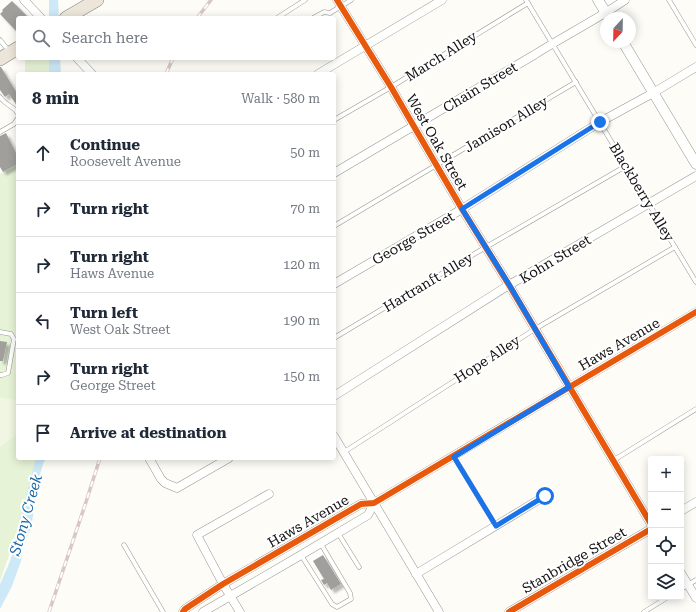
<!DOCTYPE html>
<html lang="en">
<head>
<meta charset="utf-8">
<style>
  body { margin:0; font-family:"Roboto Serif",serif; background:#f6f6f7; color:#1f2937 }
  .controls { position:absolute; right:12px; bottom:12px; display:grid; overflow:hidden; border-radius:4px; box-shadow:0 2px 10px #0003 }
  .controls button { width:36px; height:36px; display:grid; place-items:center; padding:0; border:0; border-bottom:1px solid #e0e1e3; background:#fff; color:#1f2937; font:20px sans-serif }
  .compass { position:absolute; left:600px; top:12px; width:36px; height:36px; border-radius:50%; background:#fff; box-shadow:0 2px 10px #0003; rotate:202deg }
  .stop { position:absolute; width:12px; height:12px; margin:-9px; border:3px solid #1a73e8; border-radius:50%; background:#fff }
  .stop.end { background:#1a73e8; border-color:#fff; box-shadow:0 1px 4px #0008 }
  .list { margin:0; padding:0; list-style:none }
  h2 { display:flex; justify-content:space-between; align-items:center; height:52px; margin:0; padding:0 16px; font-size:17px }
  h2 small { font-size:13px; font-weight:400; color:#747a83 }
  .list li { display:grid; grid-template-columns:26px 1fr auto; gap:12px; align-items:center; box-sizing:border-box; height:56px; padding:0 16px; border-top:1px solid #e0e1e3 }
  .list b { display:block; font-size:15px; white-space:nowrap }
  .list p { margin:0; font-size:13px; white-space:nowrap; color:#747a83 }
  .list em { font-size:13px; font-style:normal; color:#747a83 }
  .icon { flex:none; width:22px; height:22px; fill:none; stroke:currentColor; stroke-width:2; stroke-linecap:round; stroke-linejoin:round }
  .map { position:relative; flex:none; width:696px; height:612px; overflow:hidden }
  .search { position:absolute; background:#fff; box-shadow:0 2px 10px #0003; left:16px; top:16px; width:320px; height:44px; display:flex; align-items:center; gap:10px; box-sizing:border-box; padding:0 14px; border-radius:4px; color:#747a83; font-size:15px }
  .panel { position:absolute; background:#fff; box-shadow:0 2px 10px #0003; left:16px; top:72px; width:320px; height:388px; border-radius:4px }
  .map>svg:first-child { display:block }
  .green { fill:#e7f3d7 }
  .pitch { fill:#f0f6e1 }
  .water { fill:#cde8f7 }
  .building { fill:#a19f9c; filter:url(#shadow) }
  .lines { fill:none; stroke-linecap:round; stroke-linejoin:round }
  .service-casing { stroke:#979795; stroke-width:5 }
  .minor-casing { stroke:#979795; stroke-width:9 }
  .tertiary-casing { stroke:#979795; stroke-width:11 }
  .trunk-casing { stroke:#858482; stroke-width:14 }
  .service { stroke:#fffffe; stroke-width:4 }
  .minor { stroke:#fffffe; stroke-width:8 }
  .tertiary { stroke:#fffffe; stroke-width:10 }
  .trunk { stroke:#ece5da; stroke-width:13 }
  .rail-casing { stroke:#d9c6c7; stroke-width:3.5 }
  .rail { stroke:#fff; stroke-width:2; stroke-dasharray:6; stroke-linecap:butt }
  .cycleway-casing { stroke:#fff; stroke-width:8 }
  .cycleway { stroke:#e8590c; stroke-width:6 }
  .route { stroke:#1a73e8; stroke-width:5 }
  .labels { text-anchor:middle; dominant-baseline:central; stroke-width:4; stroke-linejoin:round; paint-order:stroke }
  .street-label { font-size:14px; fill:#111; stroke:#fff }
  .water-label { font-size:15px; font-style:italic; fill:#1768a6; stroke:#fff }
</style>
</head>
<body>
<div class="map">
<svg width="696" height="612" viewBox="0 0 696 612">
  <defs>
    <filter id="shadow"><feDropShadow dx="3.5" dy="3.5" stdDeviation="1" flood-color="#0004"/></filter>
  </defs>
  <rect width="100%" height="100%" fill="#fdfcf7"/>
  <g class="green">
    <polygon points="27,58 51,58 50,74 25,74 25,59"/>
    <polygon points="18,164 18,458 41,458 36,478 0,581 0,174"/>
  </g>
  <polygon class="pitch" points="0,397 18,401 18,433 5,444 0,447"/>
  <g class="water">
    <polygon points="49,0 58,0 59,18 49,18"/>
    <polygon points="49,58 60,58 61,74 49,74"/>
    <polygon points="36,458 46,458 43,464 39,478 31,528 23,546 21,561 12,586 0,609 0,584 8,566 13,553 19,523"/>
  </g>
  <g class="building">
    <polygon points="12,1 29,18 18,18 18,33 0,14 3,11 2,10"/>
    <polygon points="0,67 1,67 18,95 18,107 9,94 5,97 0,90"/>
    <polygon points="6,133 16,153 18,152 18,164 3,172 0,167 0,136"/>
    <polygon points="0,341 7,342 3,361 0,361"/>
    <polygon points="323,555 341,584 331,590 327,583 324,585 321,580 324,579 313,561"/>
  </g>
  <g class="lines">
    <defs>
      <g id="service">
        <polyline points="526,0 696,282"/>
        <polyline points="669,0 696,45"/>
        <polyline points="277,18 305,0"/>
        <polyline points="313,18 324,12 330,13 351,0"/>
        <polyline points="0,40 9,51"/>
        <path d="M0 97C5 105 14 106 18 114"/>
        <polyline points="334,120 391,87 528,3"/>
        <polyline points="0,132 14,124 18,118"/>
        <polyline points="334,226 576,82"/>
        <polyline points="0,332 11,334 14,339 8,373 2,375 0,375"/>
        <polyline points="334,338 486,247 626,166"/>
        <polyline points="344,452 535,329 675,247"/>
        <polyline points="454,457 496,526"/>
        <polyline points="614,460 696,409"/>
        <polyline points="338,533 359,567"/>
        <polyline points="124,545 163,612"/>
        <polyline points="301,555 332,604 337,607 351,599 350,593 321,544"/>
        <polyline points="681,589 696,580"/>
        <polyline points="644,612 668,597"/>
      </g>
      <g id="minor">
        <polyline points="24,0 41,18"/>
        <polyline points="337,0 391,87 462,209 509,285 651,524"/>
        <polyline points="77,58 92,74"/>
        <polyline points="318,74 442,0"/>
        <path d="M334 173C401 134 467 94 534 55 564 36 596 20 625 0"/>
        <polyline points="334,284 462,209 600,122 653,93 696,67"/>
        <polyline points="334,396 509,285 696,176"/>
        <polyline points="334,436 439,612"/>
        <polyline points="149,458 161,479 165,483 177,488 229,458"/>
        <polyline points="681,511 696,502"/>
        <polyline points="681,573 696,598"/>
        <polyline points="416,574 545,496"/>
        <path d="M183 612 185 609 223 584 361 504 374 503C482 440 588 375 696 312"/>
        <polyline points="203,612 301,555 368,515 374,503"/>
        <polyline points="240,612 223,584 197,535 269,494"/>
        <polyline points="509,612 651,529"/>
      </g>
      <g id="tertiary">
        <polyline points="598,0 609,18"/>
        <polyline points="623,42 696,164"/>
      </g>
      <g id="trunk">
        <polyline points="66,18 97,0"/>
        <polyline points="0,59 18,48"/>
      </g>
    </defs>
    <use href="#service" class="service-casing"/>
    <use href="#minor" class="minor-casing"/>
    <use href="#tertiary" class="tertiary-casing"/>
    <use href="#trunk" class="trunk-casing"/>
    <use href="#service" class="service"/>
    <use href="#minor" class="minor"/>
    <use href="#tertiary" class="tertiary"/>
    <use href="#trunk" class="trunk"/>
    <defs>
      <g id="rail">
        <polyline points="197,18 211,0"/>
        <polyline points="166,74 173,58"/>
        <polyline points="49,612 86,502 100,458"/>
      </g>
    </defs>
    <use href="#rail" class="rail-casing"/>
    <use href="#rail" class="rail"/>
    <defs>
      <g id="cycleway">
        <polyline points="337,0 391,87 462,209 509,285 651,524"/>
        <path d="M183 612 185 609 223 584 361 504 374 503C482 440 588 375 696 312"/>
        <polyline points="509,612 651,529"/>
      </g>
    </defs>
    <use href="#cycleway" class="cycleway-casing"/>
    <use href="#cycleway" class="cycleway"/>
  </g>
  <g class="lines">
    <polyline class="route" points="545,496 496,526 454,457 569,387 510,286 462,209 600,122"/>
  </g>
  <g class="labels">
    <g class="street-label">
      <text transform="translate(441 56) rotate(-32)">March Alley</text>
      <text transform="translate(480 87) rotate(-31)">Chain Street</text>
      <text transform="translate(506 124) rotate(-31)">Jamison Alley</text>
      <text transform="translate(437 142) rotate(60)">West Oak Street</text>
      <text transform="translate(642 192) rotate(59)">Blackberry Alley</text>
      <text transform="translate(413 238) rotate(-30)">George Street</text>
      <text transform="translate(555 259) rotate(-31)">Kohn Street</text>
      <text transform="translate(428 282) rotate(-31)">Hartranft Alley</text>
      <text transform="translate(619 344) rotate(-30)">Haws Avenue</text>
      <text transform="translate(487 359) rotate(-33)">Hope Alley</text>
      <text transform="translate(308 521) rotate(-30)">Haws Avenue</text>
      <text transform="translate(574 560) rotate(-30)">Stanbridge Street</text>
    </g>
    <g class="water-label">
      <text transform="translate(26 515) rotate(-74)">Stony Creek</text>
    </g>
  </g>
</svg>
<div class="controls">
<button>+</button>
<button>−</button>
<button><svg class="icon" aria-label="locate" viewBox="0 0 24 24"><circle cx="12" cy="12" r="6"/><path d="M12 2v4M12 18v4M2 12h4M18 12h4"/></svg></button>
<button><svg class="icon" aria-label="layers" viewBox="0 0 24 24"><path d="M12 4l9 5-9 5-9-5zM3 14l9 5 9-5"/></svg></button>
</div>
<svg class="compass" viewBox="-18 -18 36 36"><path d="M0-13l5 13h-10z" fill="#e53935"/><path d="M0 13l5-13h-10z" fill="#747a83"/></svg>
<div class="stop" style="left:545px;top:496px"></div>
<div class="stop end" style="left:600px;top:122px"></div>
<div class="search"><svg class="icon" aria-label="search" viewBox="0 0 24 24"><circle cx="10" cy="10" r="6"/><path d="M15 15l6 6"/></svg>Search here</div>
<section class="panel">
<h2>8 min<small>Walk · 580 m</small></h2>
<ul class="list">
<li><svg class="icon" aria-label="ahead" viewBox="0 0 24 24"><path d="M12 20V5M6 11l6-6 6 6"/></svg><div><b>Continue</b><p>Roosevelt Avenue</p></div><em>50 m</em></li>
<li><svg class="icon" aria-label="right" viewBox="0 0 24 24"><path d="M7 20v-9h11M14 6l5 5-5 5"/></svg><div><b>Turn right</b></div><em>70 m</em></li>
<li><svg class="icon" aria-label="right" viewBox="0 0 24 24"><path d="M7 20v-9h11M14 6l5 5-5 5"/></svg><div><b>Turn right</b><p>Haws Avenue</p></div><em>120 m</em></li>
<li><svg class="icon" aria-label="left" viewBox="0 0 24 24"><path d="M17 20v-9H6M10 6l-5 5 5 5"/></svg><div><b>Turn left</b><p>West Oak Street</p></div><em>190 m</em></li>
<li><svg class="icon" aria-label="right" viewBox="0 0 24 24"><path d="M7 20v-9h11M14 6l5 5-5 5"/></svg><div><b>Turn right</b><p>George Street</p></div><em>150 m</em></li>
<li><svg class="icon" aria-label="arrive" viewBox="0 0 24 24"><path d="M6 21V4h12l-3 4 3 4H6"/></svg><div><b>Arrive at destination</b></div></li>
</ul>
</section>
</div>
</body>
</html>
